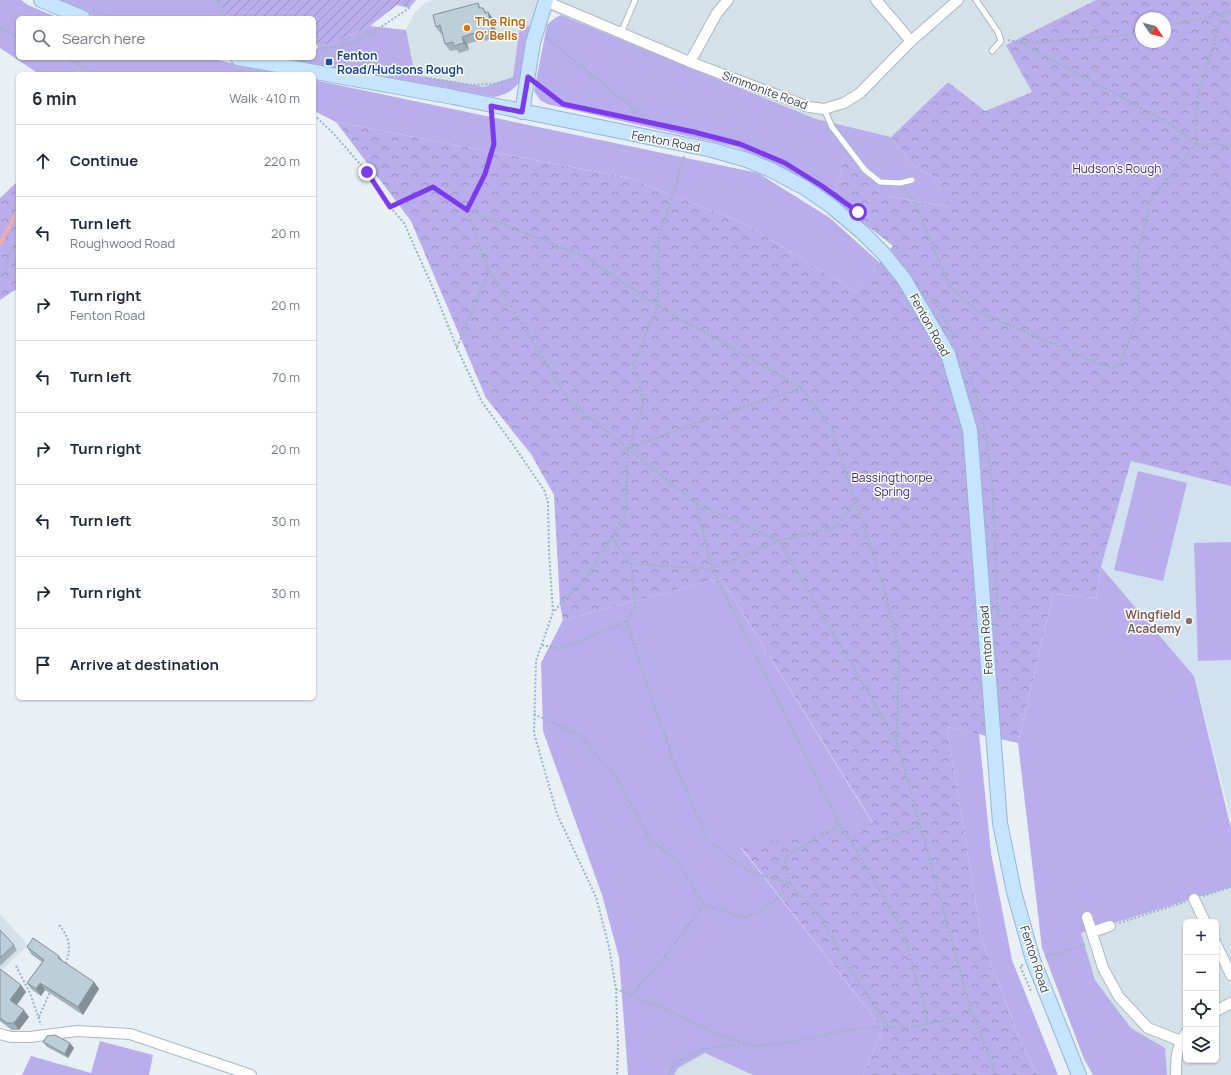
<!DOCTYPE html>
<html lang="en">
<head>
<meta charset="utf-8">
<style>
  body { margin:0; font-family:Manrope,sans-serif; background:#f6f6f7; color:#1f2937 }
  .controls { position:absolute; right:12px; bottom:12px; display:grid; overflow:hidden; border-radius:6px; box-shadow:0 1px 3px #0004 }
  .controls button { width:36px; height:36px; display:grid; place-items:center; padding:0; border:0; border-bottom:1px solid #e0e1e3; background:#fff; color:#1f2937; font:20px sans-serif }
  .compass { position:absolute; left:1135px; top:12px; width:36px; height:36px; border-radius:50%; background:#fff; box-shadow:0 1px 3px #0004; rotate:125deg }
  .stop { position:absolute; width:12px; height:12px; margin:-9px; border:3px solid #7c3aed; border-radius:50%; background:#fff }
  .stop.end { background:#7c3aed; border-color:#fff; box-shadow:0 1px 4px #0008 }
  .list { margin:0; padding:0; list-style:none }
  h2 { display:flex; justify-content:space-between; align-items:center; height:52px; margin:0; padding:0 16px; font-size:17px }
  h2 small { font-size:13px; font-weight:400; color:#747a83 }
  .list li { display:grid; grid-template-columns:26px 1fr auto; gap:12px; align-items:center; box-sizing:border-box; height:72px; padding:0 16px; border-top:1px solid #e0e1e3 }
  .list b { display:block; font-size:15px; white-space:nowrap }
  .list p { margin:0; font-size:13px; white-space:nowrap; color:#747a83 }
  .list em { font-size:13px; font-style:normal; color:#747a83 }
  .icon { flex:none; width:22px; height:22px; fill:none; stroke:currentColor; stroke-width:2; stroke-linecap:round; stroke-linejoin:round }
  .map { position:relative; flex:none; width:1231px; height:1075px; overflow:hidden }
  .search { position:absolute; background:#fff; box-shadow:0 1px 3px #0004; left:16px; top:16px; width:300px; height:44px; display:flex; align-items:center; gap:10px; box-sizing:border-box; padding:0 14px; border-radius:6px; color:#747a83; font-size:15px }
  .panel { position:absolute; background:#fff; box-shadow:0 1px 3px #0004; left:16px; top:72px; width:300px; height:628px; border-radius:6px }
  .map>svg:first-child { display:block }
  .residential { fill:#d5e1e9; fill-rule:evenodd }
  .education { fill:#d1e1ef }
  .green { fill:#b9aeeb }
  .forest { fill:url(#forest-crowns); fill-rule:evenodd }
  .garden { fill:url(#garden-furrows) }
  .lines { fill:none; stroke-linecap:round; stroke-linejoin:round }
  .stream { stroke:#f5aba0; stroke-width:3.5 }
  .lane-casing { stroke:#a9b8c1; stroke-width:7 }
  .street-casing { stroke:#a9b8c1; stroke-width:12 }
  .secondary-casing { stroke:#93b6d4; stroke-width:16 }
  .path { stroke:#9ab4c4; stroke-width:2; stroke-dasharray:2 2; stroke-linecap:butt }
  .lane { stroke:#fff; stroke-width:5 }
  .street { stroke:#fff; stroke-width:10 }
  .secondary { stroke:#c7e4ff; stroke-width:14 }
  .wall { fill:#a2b1b9 }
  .shaded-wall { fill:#849096 }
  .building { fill:#bcced7; stroke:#849096 }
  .route { stroke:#7c3aed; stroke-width:5 }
  .food-dot { fill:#e8710a; stroke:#fff; stroke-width:1.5 }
  .transit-dot { fill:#1a4fb4; stroke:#fff; stroke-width:1.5 }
  .education-dot { fill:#8d6e63; stroke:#fff; stroke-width:1.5 }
  .labels { text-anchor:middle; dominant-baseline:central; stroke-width:3; stroke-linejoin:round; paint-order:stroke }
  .food-label { font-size:12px; font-weight:bold; fill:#c56008; stroke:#fff; text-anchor:start }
  .transit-label { font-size:12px; font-weight:bold; fill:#164399; stroke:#fff; text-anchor:start }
  .street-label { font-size:12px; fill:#364249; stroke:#fff }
  .park-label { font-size:12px; fill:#44257f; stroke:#fff }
  .education-label { font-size:12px; font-weight:bold; fill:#785e54; stroke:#fff; text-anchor:end }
</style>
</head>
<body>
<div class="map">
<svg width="1231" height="1075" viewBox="0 0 1231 1075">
  <defs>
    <pattern id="forest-crowns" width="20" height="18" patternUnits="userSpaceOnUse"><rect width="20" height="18" fill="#b9aeeb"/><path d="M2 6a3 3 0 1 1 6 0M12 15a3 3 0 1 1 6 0" fill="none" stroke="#978fc0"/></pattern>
    <pattern id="garden-furrows" width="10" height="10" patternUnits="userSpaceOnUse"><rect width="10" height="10" fill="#b9aeeb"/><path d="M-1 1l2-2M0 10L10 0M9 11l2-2" fill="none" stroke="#978fc0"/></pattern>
  </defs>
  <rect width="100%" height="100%" fill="#e8eff5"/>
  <g class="residential">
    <polygon points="432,0 1096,0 1007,45 1032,92 985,111 947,82 891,137 816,119 553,12 530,26 520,24 513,77 484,87 415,76 406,30 414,14 425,3"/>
    <path d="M1231 885V1075H1167L1165 1048 1131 1028 1095 980 1080 933ZM1186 922H1216V1060H1186Z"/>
    <polygon points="0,914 28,945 0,972"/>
    <polygon points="705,1053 750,1073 753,1075 674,1075 678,1068"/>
  </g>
  <polygon class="education" points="1131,461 1231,486 1231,819 1194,676 1101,567"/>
  <g class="green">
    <polygon points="0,0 21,0 28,5 59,18 18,18 18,58 207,58 285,74 39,74 0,48"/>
    <polygon points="54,0 216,0 229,18 99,18 75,10"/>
    <polygon points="561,15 816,119 891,137 915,167 938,179 950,207 887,196 859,175 845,156 833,199 804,179 772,162 735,147 547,104 540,100 534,91 547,25 555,18"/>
    <path d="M520 24 530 26 519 83C511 92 505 95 494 97L265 58H314V43L329 45 370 26 406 30 415 75 484 87 513 77Z"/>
    <polygon points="314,80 758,173 830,218 880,263 856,292 745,224 629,178 336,122 314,111"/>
    <polygon points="1138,471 1187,483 1163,581 1114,570"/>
    <polygon points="1231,542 1231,660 1198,661 1194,543"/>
    <polygon points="1101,567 1194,676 1231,828 1231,887 1081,933 1095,980 1131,1028 1165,1048 1167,1075 1093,1075 1084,1059 1042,948 1018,743 1053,594 1096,598"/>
    <polygon points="721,578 873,824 741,848 883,1029 863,1075 753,1075 705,1053 678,1068 674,1075 628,1075 619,957 602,895 543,731 541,663 563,620"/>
    <polygon points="947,727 979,734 991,853 1012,960 1058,1075 1038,1075 1023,1047 982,941"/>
    <polygon points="100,1041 153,1055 149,1075 22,1075 31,1056 91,1073"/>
  </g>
  <g class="forest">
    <path d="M1096 0H1231V486L1131 461 1101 567 1096 598 1053 594 1018 743 947 727 982 941 1023 1047 1038 1075H863L883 1029 741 847 873 823 721 578 563 620 560 604 554 495 531 454 486 398 411 221 336 122 629 178 745 224 856 292 893 246 833 199 845 156 858 173 887 196 949 207 938 179 915 167 891 137 948 82 985 111 1032 92 1006 45ZM1141 18H1165V42H1141Z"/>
    <polygon points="18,181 18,290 13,291 0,300 0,198"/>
  </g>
  <polygon class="garden" points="216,0 416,0 409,8 397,5 370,26 329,45 314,43 314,18 229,18"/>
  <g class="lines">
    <polyline class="stream" points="0,244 18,210"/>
    <defs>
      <g id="lane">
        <polyline points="976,0 998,32 1001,41 992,51"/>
        <polyline points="621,33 635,0"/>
        <polyline points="314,47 315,47"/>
        <polyline points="824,109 832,127 865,170 880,182 900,183 912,180"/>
      </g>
      <g id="street">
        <polyline points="876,0 911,41"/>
        <polyline points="545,1 690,62 809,107 824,109 844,103 860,93 911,41 958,0"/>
        <polyline points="690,62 717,13 728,0"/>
        <polyline points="1194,899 1205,922"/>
        <polyline points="1087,917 1103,968 1119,997 1148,1028 1181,1041"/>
        <polyline points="1092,932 1110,926"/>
        <polyline points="1216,944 1231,975"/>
        <polyline points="1216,1011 1231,1003"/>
        <polyline points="0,1034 11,1037 30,1037 77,1031 130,1034 251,1075"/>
        <path d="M1176 1075C1176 1058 1176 1048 1186 1033"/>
      </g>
      <g id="secondary">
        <polyline points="41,0 83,18"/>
        <polyline points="238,58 453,97 712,150 747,160 771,170 805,188 831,206 862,232 884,254 904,279 948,354 970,430 1000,823 1014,892 1033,960 1079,1075"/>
        <polyline points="522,112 533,43 546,0"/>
      </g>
    </defs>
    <use href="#lane" class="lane-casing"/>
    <use href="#street" class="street-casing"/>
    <use href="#secondary" class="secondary-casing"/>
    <g class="path">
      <polyline points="216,0 229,18"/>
      <polyline points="93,10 115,18"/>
      <polyline points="1165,26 1231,12"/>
      <polyline points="0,28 18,37"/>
      <polyline points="547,38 651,123"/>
      <polyline points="1008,40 1021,43 1118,36 1141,31"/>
      <polyline points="1021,43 1167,122 1196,144 1231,145"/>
      <path d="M322 48C349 51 387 23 409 8L405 0"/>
      <polyline points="64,58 93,72 94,74"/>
      <polyline points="426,78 472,85 493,84 516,78"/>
      <polyline points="538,85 563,104 696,133"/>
      <polyline points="314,115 333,133 367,172 390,207 404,223 433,288 457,348 482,402 514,446 544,490 548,501 549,552 553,612 536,661 534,733 557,814 596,897 609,947 616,989 618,1046 617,1075"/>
      <polyline points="492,117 494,144 485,174 467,210 489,271 568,399 628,449 626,514 582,584 560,604 554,612"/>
      <polyline points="904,189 914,201 950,287 979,312 1110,368 1119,366 1139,313 1138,254 1150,200 1196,144 1197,99 1223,13"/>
      <polyline points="390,207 433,187 467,210 586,257 658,306 802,388 831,428 880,574 899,647 897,740"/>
      <polyline points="0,277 5,273 11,249 18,246"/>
      <polyline points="932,299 949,326 953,337"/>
      <polyline points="457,347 489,271"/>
      <path d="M964 361C997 437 994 536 998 619"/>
      <polyline points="802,388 693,424 628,449 697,504 779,541 897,742 971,1010 996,1075"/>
      <polyline points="628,449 644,402 633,364 658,306 659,235 670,204 684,156"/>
      <polyline points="697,504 712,569 840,825 856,850 902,929 929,1024"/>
      <polyline points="611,537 631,564 635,607 627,621 643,672 674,762 708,840 750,872 789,883 818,913 850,969 889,1027"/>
      <polyline points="631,564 712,569 779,541 836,527 856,501"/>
      <polyline points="542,645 560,649 627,621"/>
      <polyline points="534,714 579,735 617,778 651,841 676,859 704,905 744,918 763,910 777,899 789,883 785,862 789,854 840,825"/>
      <polyline points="856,850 920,826"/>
      <polyline points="1203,896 1231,887"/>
      <polyline points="1119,923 1185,902"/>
      <path d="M59 925C71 939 71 949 65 966"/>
      <polyline points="1046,957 1085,944"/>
      <polyline points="1023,965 1020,966 1031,991"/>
      <polyline points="16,966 30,993 41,1025"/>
      <polyline points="616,989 675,1014 723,1036 755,1046 794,1042 844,1030 880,1027 911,1028 956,1017 971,1010"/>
      <polyline points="631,996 662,960 704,905"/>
      <polyline points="39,1017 50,992"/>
      <polyline points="669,1075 674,1064 704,1049 745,1044"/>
    </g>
    <use href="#lane" class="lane"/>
    <use href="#street" class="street"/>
    <use href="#secondary" class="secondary"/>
  </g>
  <g class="wall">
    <polygon points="478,3 481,8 483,8 487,13 488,12 493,19 497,37 485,41 484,39 467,44 469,50 459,53 457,50 450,51 445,44 442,33 441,34 436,27"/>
    <polygon points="0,930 14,945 17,950 0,966"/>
    <polygon points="27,947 59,956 63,961 94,982 99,989 83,1015 45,990 41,996 32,990 27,983 42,962 32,955"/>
    <polygon points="0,969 21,985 26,992 17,1005 29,1017 19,1030 12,1030 0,1021"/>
    <polygon points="43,1042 74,1048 68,1058 47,1047"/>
  </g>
  <g class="shaded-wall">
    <polygon points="488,12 493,19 497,37 492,30"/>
    <polygon points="462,37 467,44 469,50 464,43"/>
    <polygon points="94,982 99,989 83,1015 78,1007"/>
    <polygon points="40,983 45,990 41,996 36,989"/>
    <polygon points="21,985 26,992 15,1007 10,1000"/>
    <polygon points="24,1010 29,1017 19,1030 14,1023"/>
    <polygon points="70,1043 74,1048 68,1058 65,1054"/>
  </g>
  <g class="building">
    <polygon points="478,3 479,8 483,8 485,13 488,12 492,30 480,34 480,31 462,37 464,43 454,46 453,42 445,44 440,25 436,27 433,15"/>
    <polygon points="0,930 14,945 0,958"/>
    <polygon points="33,938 59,956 58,958 94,982 78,1007 40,983 36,989 27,983 44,960 27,947"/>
    <polygon points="0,969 21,985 10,1000 24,1010 14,1023 7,1023 0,1018"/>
    <polygon points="55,1035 70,1043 65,1054 43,1042 47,1036"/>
  </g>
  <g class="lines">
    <polyline class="route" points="367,172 390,207 433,187 467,210 485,174 494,144 491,106 522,112 528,77 563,104 694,132 740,144 785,163 822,186 858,212"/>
  </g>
  <circle class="food-dot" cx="467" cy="28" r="4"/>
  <rect class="transit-dot" x="325" y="58" width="8" height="8" rx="2"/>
  <circle class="education-dot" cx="1189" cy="621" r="4"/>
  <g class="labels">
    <g class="food-label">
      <text x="475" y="21">The Ring<tspan x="475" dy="14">O' Bells</tspan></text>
    </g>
    <g class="transit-label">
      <text x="337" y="55">Fenton<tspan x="337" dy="14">Road/Hudsons Rough</tspan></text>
    </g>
    <g class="street-label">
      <text transform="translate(765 90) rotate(20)">Simmonite Road</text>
      <text transform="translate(666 141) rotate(11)">Fenton Road</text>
      <text transform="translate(930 325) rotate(61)">Fenton Road</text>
      <text transform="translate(986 640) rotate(-94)">Fenton Road</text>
      <text transform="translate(1035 959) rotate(72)">Fenton Road</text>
    </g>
    <g class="park-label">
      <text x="1117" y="168">Hudson's Rough</text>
      <text x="892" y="477">Bassingthorpe<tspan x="892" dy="14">Spring</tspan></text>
    </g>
    <g class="education-label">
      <text x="1181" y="614">Wingfield<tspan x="1181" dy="14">Academy</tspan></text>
    </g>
  </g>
</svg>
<div class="controls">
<button>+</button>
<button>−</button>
<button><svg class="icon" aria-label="locate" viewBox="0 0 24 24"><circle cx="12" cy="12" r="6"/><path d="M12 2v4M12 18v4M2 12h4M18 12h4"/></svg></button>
<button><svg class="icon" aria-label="layers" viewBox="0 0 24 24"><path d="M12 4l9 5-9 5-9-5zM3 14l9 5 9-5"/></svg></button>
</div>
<svg class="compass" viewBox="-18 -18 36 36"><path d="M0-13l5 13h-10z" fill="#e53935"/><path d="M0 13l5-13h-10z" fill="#747a83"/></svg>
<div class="stop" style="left:858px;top:212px"></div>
<div class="stop end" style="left:367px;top:172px"></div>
<div class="search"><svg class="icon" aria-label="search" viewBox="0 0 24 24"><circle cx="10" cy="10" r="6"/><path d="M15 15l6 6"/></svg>Search here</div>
<section class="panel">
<h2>6 min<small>Walk · 410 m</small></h2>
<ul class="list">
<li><svg class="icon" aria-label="ahead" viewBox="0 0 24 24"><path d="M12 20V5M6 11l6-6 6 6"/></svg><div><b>Continue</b></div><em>220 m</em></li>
<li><svg class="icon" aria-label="left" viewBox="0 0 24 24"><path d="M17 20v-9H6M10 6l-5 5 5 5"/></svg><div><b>Turn left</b><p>Roughwood Road</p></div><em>20 m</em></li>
<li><svg class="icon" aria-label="right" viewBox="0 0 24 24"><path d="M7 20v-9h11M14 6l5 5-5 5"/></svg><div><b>Turn right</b><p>Fenton Road</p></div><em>20 m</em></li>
<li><svg class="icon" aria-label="left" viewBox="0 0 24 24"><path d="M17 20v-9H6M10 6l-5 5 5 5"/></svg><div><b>Turn left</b></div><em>70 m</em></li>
<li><svg class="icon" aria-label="right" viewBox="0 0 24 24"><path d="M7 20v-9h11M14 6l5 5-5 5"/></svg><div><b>Turn right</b></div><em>20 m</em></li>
<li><svg class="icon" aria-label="left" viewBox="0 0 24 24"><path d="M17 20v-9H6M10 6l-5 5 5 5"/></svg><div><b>Turn left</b></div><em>30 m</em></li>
<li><svg class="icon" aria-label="right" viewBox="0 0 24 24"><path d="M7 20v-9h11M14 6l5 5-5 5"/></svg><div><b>Turn right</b></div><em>30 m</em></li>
<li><svg class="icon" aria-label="arrive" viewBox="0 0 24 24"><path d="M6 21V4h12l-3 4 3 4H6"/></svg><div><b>Arrive at destination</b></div></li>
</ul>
</section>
</div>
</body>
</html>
